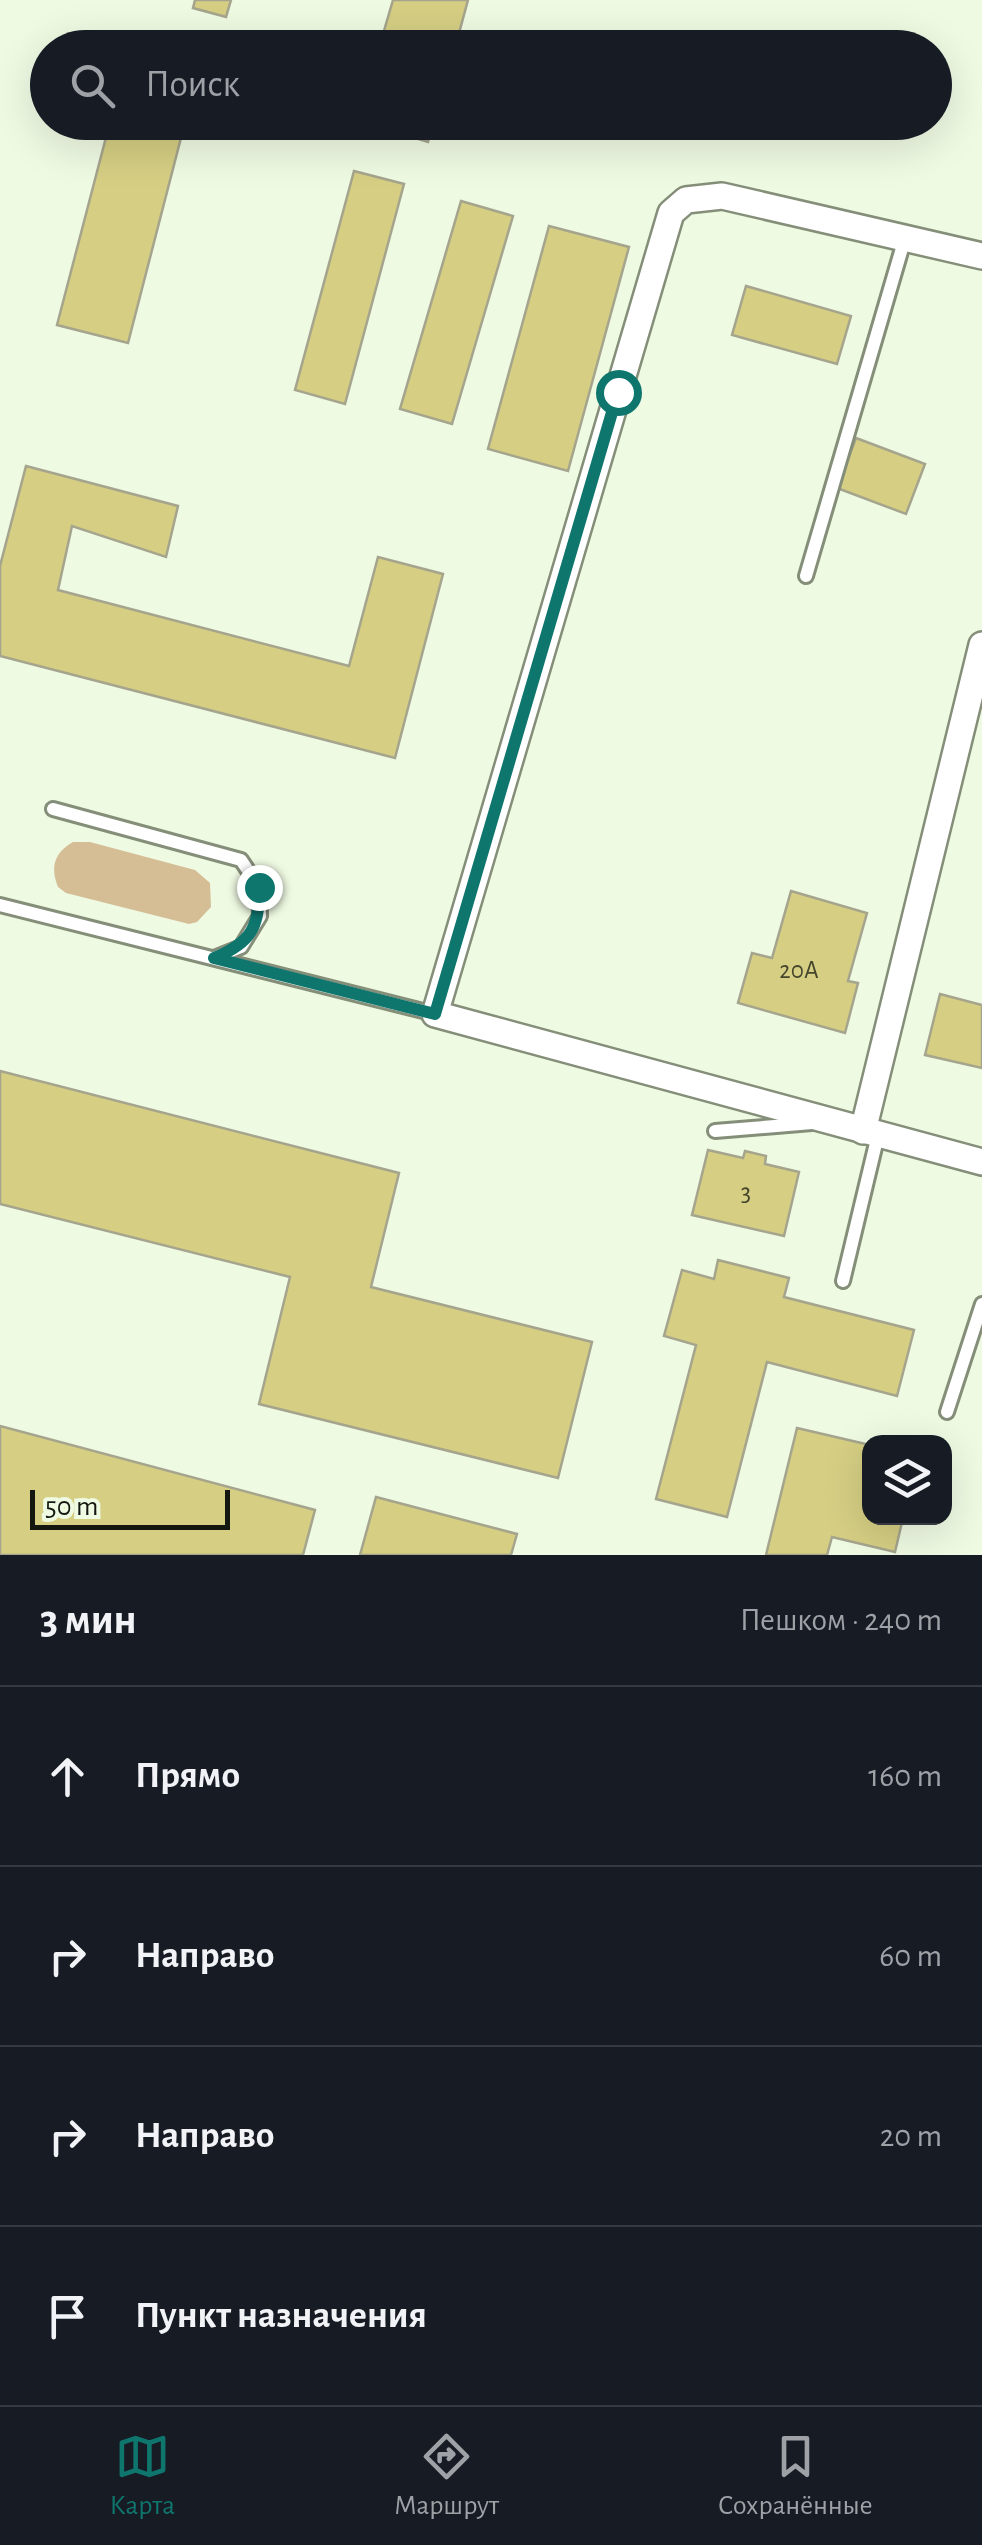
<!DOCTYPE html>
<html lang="ru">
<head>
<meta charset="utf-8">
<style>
  body { margin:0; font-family:"Alegreya Sans",sans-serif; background:#242831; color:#f1f3f6 }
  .controls { position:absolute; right:30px; bottom:30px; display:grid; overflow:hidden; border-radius:20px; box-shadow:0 10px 40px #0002 }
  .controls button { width:90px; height:90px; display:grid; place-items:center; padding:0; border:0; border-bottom:2px solid #363941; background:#171b24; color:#f1f3f6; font:50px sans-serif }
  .scale { position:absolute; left:30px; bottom:25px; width:200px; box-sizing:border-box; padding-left:10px; border:5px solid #13170f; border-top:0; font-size:28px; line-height:35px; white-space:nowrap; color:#13170f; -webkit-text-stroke:8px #effae3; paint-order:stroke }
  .stop { position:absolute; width:30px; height:30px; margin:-22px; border:8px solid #0f766e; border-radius:50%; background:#fff }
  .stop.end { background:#0f766e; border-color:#fff; box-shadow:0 2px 10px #0008 }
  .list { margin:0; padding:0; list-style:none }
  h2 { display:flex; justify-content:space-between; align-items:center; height:130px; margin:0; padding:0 40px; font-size:42px }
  h2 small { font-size:32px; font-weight:400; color:#9ea1a6 }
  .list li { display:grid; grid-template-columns:65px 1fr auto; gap:30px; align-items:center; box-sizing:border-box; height:180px; padding:0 40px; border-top:2px solid #363941 }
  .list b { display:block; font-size:38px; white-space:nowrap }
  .list em { font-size:32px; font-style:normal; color:#9ea1a6 }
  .icon { flex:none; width:55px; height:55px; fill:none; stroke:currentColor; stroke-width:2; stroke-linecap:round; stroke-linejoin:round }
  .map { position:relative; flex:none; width:982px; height:1555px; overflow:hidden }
  .search { position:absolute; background:#171b24; box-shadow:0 10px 40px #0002; left:30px; right:30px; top:30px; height:110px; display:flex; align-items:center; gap:25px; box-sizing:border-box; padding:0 35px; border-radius:55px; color:#9ea1a6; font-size:38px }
  .sheet { height:850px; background:#171b24 }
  nav { display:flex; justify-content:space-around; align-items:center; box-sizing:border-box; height:140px; border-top:2px solid #363941; background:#171b24; font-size:28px; color:#9ea1a6 }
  nav a { display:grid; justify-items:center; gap:5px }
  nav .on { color:#0f766e }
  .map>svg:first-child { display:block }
  .green { fill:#d5be96 }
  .building { fill:#d5ce83; stroke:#a5a48d; stroke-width:2.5 }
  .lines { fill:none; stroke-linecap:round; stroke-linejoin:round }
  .lane-casing { stroke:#848e79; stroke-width:18 }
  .street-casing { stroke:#848e79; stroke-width:30 }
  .lane { stroke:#fff; stroke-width:12 }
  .street { stroke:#fff; stroke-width:25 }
  .route { stroke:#0f766e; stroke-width:12 }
  .labels { text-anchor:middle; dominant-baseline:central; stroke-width:8; stroke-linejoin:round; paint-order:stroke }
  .number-label { font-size:25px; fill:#44452c }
</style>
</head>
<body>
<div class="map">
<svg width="982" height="1555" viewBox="0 0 982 1555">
  <rect width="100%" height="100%" fill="#effae3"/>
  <path class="green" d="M73 842H90L195 870 210 883 211 907 197 922 189 924 66 893 58 887C50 867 54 853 73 842Z"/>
  <g class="building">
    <polygon points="195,0 231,0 226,17 193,8"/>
    <polygon points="393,0 468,0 455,48 379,48"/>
    <polygon points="848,39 876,48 845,48"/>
    <polygon points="110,122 156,122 183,130 128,343 57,325"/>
    <polygon points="362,122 433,122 428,142"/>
    <polygon points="354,171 404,184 345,404 295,390"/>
    <polygon points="461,201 513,216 452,424 400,409"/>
    <polygon points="549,226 629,247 568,471 488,449"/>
    <polygon points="746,286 851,316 837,364 732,335"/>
    <polygon points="856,438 925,464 906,514 837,488"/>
    <polygon points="26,466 178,506 166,557 72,526 58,590 349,666 378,557 443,574 395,758 0,656 0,566"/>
    <polygon points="791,891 867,913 848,981 858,983 845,1033 738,1003 752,953 772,958"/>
    <polygon points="940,994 982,1005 982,1068 925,1055"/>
    <polygon points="0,1071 399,1173 371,1287 592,1342 558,1478 259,1404 290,1277 0,1204"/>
    <polygon points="708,1150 743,1158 745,1151 766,1156 765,1164 799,1172 784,1236 692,1215"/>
    <polygon points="718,1260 789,1278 784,1297 914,1330 897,1396 767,1362 727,1517 656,1499 696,1345 664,1336 682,1270 714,1279"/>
    <polygon points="0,1426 315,1510 303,1555 0,1555"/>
    <polygon points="797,1428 870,1445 870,1518 903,1518 895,1552 832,1537 827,1555 766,1555"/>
    <polygon points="376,1497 517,1534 511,1555 360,1555"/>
  </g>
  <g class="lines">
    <defs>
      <g id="lane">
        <polyline points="806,576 905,238"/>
        <polyline points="53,809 241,860 259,887 260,916 241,947 214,958"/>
        <polyline points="0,905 435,1014"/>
        <polyline points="715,1131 812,1123"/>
        <polyline points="843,1281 878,1135"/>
        <polyline points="947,1412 982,1304"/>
      </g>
      <g id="street">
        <polyline points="982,256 722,196 686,200 671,213 435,1014 982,1162"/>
        <polyline points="863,1131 982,645"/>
      </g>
    </defs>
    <use href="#lane" class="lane-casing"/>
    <use href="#street" class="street-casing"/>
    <use href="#lane" class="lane"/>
    <use href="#street" class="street"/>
  </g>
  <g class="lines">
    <path class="route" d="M259 887C260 927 251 943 214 958L435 1014 618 392"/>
  </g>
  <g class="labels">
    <g class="number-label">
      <text x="799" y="970">20А</text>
      <text x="746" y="1193">3</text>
    </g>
  </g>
</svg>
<div class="controls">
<button><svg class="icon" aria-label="layers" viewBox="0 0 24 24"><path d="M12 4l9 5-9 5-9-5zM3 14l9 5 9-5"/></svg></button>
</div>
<div class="scale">50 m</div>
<div class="stop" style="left:618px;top:392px"></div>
<div class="stop end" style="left:259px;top:887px"></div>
<div class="search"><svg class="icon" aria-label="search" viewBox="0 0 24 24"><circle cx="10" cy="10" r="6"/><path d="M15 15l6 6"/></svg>Поиск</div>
</div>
<section class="sheet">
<h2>3 мин<small>Пешком · 240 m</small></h2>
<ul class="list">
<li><svg class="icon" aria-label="ahead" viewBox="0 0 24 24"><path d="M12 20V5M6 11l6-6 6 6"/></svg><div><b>Прямо</b></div><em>160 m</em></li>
<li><svg class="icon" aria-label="right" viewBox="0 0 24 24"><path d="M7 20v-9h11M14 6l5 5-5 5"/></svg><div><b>Направо</b></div><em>60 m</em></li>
<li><svg class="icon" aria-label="right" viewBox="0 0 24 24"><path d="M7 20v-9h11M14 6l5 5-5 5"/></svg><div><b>Направо</b></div><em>20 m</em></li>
<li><svg class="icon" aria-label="arrive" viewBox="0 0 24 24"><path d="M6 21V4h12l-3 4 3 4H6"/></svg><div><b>Пункт назначения</b></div></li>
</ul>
</section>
<nav>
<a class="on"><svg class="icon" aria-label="map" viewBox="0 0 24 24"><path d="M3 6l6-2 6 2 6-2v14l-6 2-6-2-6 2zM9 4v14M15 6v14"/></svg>Карта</a>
<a><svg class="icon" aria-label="directions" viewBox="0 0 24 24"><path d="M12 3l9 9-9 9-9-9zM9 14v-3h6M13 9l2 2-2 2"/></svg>Маршрут</a>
<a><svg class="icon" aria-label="saved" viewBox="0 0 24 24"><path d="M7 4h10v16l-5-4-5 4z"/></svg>Сохранённые</a>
</nav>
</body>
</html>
